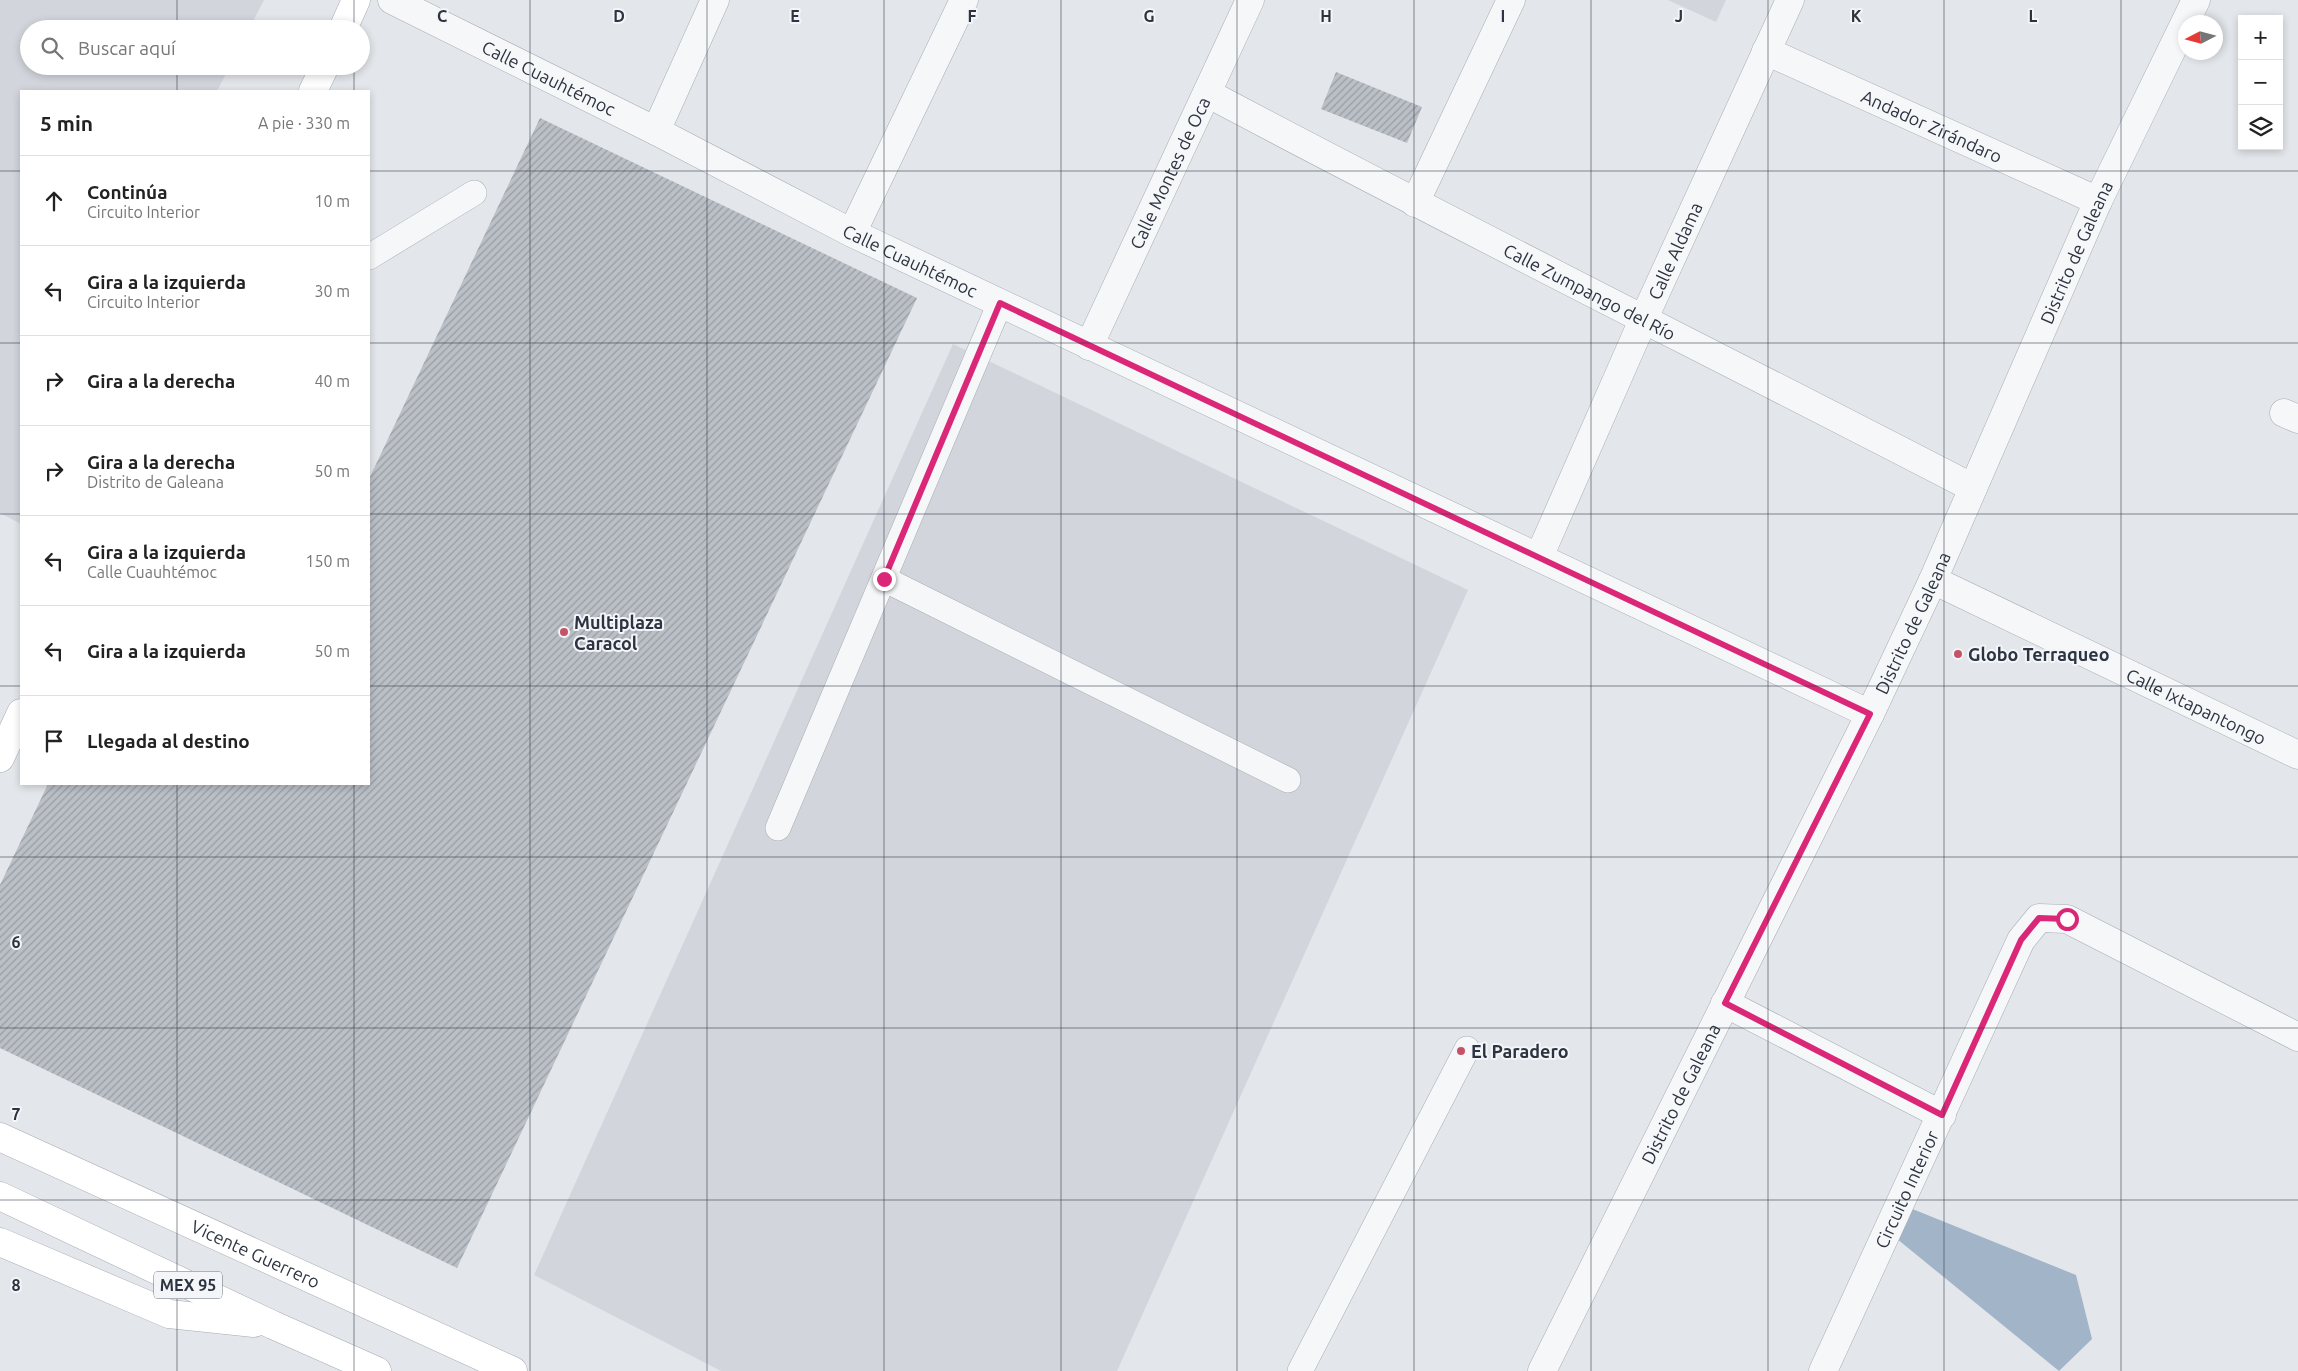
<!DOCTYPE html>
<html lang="es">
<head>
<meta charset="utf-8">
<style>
  body { margin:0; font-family:Ubuntu,sans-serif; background:#f6f6f6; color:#222 }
  .controls { position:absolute; right:15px; top:15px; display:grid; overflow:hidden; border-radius:0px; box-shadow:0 2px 8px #0003 }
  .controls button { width:45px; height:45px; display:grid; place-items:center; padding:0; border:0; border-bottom:1px solid #e0e0e0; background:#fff; color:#222; font:25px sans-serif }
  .compass { position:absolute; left:2178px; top:15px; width:45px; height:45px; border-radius:50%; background:#fff; box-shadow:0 2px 8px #0003; rotate:264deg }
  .stop { position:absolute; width:15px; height:15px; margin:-11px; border:4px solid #db2777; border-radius:50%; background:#fff }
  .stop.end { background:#db2777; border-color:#fff; box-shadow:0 1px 5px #0008 }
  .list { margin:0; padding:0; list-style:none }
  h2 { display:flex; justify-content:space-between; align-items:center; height:65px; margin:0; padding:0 20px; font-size:21px }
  h2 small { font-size:16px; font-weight:400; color:#767676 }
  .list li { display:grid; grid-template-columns:32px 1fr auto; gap:15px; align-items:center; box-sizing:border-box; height:90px; padding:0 20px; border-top:1px solid #e0e0e0 }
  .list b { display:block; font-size:19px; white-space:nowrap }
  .list p { margin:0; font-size:16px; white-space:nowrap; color:#767676 }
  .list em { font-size:16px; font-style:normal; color:#767676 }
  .icon { flex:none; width:28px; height:28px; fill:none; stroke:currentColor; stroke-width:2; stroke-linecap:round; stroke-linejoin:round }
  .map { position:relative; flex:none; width:2298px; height:1371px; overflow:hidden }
  .search { position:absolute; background:#fff; box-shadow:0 2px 8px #0003; left:20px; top:20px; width:350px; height:55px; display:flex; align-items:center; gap:12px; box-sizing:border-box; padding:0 18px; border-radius:28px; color:#767676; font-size:19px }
  .panel { position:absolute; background:#fff; box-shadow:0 2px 8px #0003; left:20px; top:90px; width:350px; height:695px; border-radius:0px }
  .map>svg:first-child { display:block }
  .built { fill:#d2d5dc }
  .water { fill:#a2b4c7 }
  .building { fill:url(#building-hatch) }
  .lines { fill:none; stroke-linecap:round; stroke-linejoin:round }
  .service-casing { stroke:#a8adb4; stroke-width:26 }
  .minor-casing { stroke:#a8adb4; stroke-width:29 }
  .secondary-casing { stroke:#a8adb4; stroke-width:29 }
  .primary-casing { stroke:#a4abb5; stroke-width:29 }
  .service { stroke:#f6f7f9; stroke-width:25 }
  .minor { stroke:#f6f7f9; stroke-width:28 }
  .secondary { stroke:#fff; stroke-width:28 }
  .primary { stroke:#fff; stroke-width:28 }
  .route { stroke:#db2777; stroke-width:6 }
  .grid { fill:none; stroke:#2c3441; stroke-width:1; stroke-opacity:0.55 }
  .poi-dot { fill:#c45366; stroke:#f3f5f8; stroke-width:2 }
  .labels { text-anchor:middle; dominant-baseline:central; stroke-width:4; stroke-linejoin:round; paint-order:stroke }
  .shield { fill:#f3f5f8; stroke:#686e78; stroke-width:1 }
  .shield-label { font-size:16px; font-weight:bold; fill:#2c3441 }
  .street-label { font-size:18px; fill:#2c3441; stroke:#f3f5f8 }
  .poi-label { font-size:18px; font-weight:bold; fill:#2c3441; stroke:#f3f5f8; text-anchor:start }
  .grid-label { font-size:16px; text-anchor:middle; font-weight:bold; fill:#2c3441; stroke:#f3f5f8; stroke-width:4; stroke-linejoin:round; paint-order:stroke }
</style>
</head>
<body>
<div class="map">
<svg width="2298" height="1371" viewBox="0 0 2298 1371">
  <defs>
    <pattern id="building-hatch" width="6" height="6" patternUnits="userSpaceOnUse" patternTransform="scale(1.25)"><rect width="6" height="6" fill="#bbc0c7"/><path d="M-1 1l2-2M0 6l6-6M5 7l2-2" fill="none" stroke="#989da3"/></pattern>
  </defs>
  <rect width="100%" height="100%" fill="#e3e6ea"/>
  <g class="built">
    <polygon points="0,0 264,0 249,29 29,29 29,66 230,66 217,91 21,91 21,524 0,513"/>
    <polygon points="1668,0 1726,0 1716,22"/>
    <polygon points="953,344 1468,590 1117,1371 721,1371 534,1275"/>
  </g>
  <polygon class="water" points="1910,1208 2076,1275 2092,1339 2059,1371 1891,1234"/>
  <g class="building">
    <polygon points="1336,72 1422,107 1407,143 1321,109"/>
    <polygon points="540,118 917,298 457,1268 0,1048 0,885 48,784 369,784 369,479"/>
  </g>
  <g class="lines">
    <defs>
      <g id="service">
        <polyline points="369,257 474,193"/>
        <polyline points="884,579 1288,780"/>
        <polyline points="778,828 1000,303"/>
        <polyline points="1300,1371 1467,1049"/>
      </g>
      <g id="minor">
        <path id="s1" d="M392 0 656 131 852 233 1870 714"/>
        <path id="s2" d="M1766 51 2098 201"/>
        <path id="s3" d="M1207 93C1461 228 1718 356 1973 488"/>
        <polyline points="656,131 715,0"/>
        <polyline points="1415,203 1511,0"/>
        <polyline points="852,233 964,0"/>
        <path id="s4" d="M1089 346 1250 0"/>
        <polyline points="2284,413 2298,419"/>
        <path id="s5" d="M1539 557 1644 318 1790 0"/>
        <path id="s6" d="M1933 580 2298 755"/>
        <polyline points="1725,1003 1942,1115"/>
        <path id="s7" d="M1542 1371 1870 714 1933 580 2098 201 2196 0"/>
        <path id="s8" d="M1823 1371 2021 940 2039 918 2067 919 2298 1037"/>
      </g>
      <g id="secondary">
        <polyline points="343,29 356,0"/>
        <polyline points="313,91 325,66"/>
        <polyline points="0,758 21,713"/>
        <path id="s9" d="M0 1137 513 1371"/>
      </g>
      <g id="primary">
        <polyline points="0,1196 273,1325 377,1371"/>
        <polyline points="0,1242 169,1314 254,1323"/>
      </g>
    </defs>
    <use href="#service" class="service-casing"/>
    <use href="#minor" class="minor-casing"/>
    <use href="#secondary" class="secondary-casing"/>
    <use href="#primary" class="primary-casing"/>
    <use href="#service" class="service"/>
    <use href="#minor" class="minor"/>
    <use href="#secondary" class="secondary"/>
    <use href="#primary" class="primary"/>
  </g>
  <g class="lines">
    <polyline class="route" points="884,579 1000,303 1870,714 1725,1003 1942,1115 2021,940 2039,918 2067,919"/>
  </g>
  <path class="grid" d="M177 0V29M354 0V29M530 0V1371M707 0V1371M884 0V1371M1061 0V1371M1237 0V1371M1414 0V1371M1591 0V1371M1768 0V1371M1944 0V1371M2121 0V1371M177 66V91M354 66V91M0 171H21M369 171H2298M0 343H21M369 343H2298M0 514H21M369 514H2298M0 686H21M369 686H2298M177 784V1371M354 784V1371M0 857H2298M0 1028H2298M0 1200H2298"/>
  <g class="poi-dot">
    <circle cx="564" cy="632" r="5"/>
    <circle cx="1958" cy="654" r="5"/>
    <circle cx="1461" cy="1051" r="5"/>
  </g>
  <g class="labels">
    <rect class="shield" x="154" y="1271.5" width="68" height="27" rx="4"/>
    <g class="shield-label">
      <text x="188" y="1285">MEX 95</text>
    </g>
    <g class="street-label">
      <text stroke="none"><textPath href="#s1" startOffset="175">Calle Cuauhtémoc</textPath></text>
      <text stroke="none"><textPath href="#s2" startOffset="182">Andador Zirándaro</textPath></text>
      <text stroke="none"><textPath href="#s4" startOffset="191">Calle Montes de Oca</textPath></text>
      <text stroke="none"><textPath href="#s5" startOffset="335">Calle Aldama</textPath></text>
      <text stroke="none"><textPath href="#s7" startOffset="1240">Distrito de Galeana</textPath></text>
      <text stroke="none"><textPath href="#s1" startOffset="580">Calle Cuauhtémoc</textPath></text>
      <text stroke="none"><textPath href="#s3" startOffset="431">Calle Zumpango del Río</textPath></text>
      <text stroke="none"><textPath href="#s7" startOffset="835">Distrito de Galeana</textPath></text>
      <text stroke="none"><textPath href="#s6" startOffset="292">Calle Ixtapantongo</textPath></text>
      <text stroke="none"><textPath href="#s7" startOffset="310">Distrito de Galeana</textPath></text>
      <text stroke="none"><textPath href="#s8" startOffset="200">Circuito Interior</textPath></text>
      <text stroke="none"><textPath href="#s9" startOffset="281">Vicente Guerrero</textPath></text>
    </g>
    <g class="poi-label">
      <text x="574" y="622">Multiplaza<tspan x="574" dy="21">Caracol</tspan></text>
      <text x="1968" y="654">Globo Terraqueo</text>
      <text x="1471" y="1051">El Paradero</text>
    </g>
  </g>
  <g class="grid-label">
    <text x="442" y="22">C</text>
    <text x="619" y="22">D</text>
    <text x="795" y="22">E</text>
    <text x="972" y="22">F</text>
    <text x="1149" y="22">G</text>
    <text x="1326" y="22">H</text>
    <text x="1503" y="22">I</text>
    <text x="1679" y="22">J</text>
    <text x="1856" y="22">K</text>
    <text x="2033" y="22">L</text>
    <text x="16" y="948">6</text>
    <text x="16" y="1120">7</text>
    <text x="16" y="1291">8</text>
  </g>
</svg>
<div class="controls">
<button>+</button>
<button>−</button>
<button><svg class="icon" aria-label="layers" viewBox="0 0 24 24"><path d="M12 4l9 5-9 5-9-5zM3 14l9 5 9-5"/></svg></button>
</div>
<svg class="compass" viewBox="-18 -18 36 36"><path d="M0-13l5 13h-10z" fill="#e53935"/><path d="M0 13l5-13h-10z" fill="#767676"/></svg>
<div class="stop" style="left:2067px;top:919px"></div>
<div class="stop end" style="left:884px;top:579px"></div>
<div class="search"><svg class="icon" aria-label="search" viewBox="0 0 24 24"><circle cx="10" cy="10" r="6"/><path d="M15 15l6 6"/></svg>Buscar aquí</div>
<section class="panel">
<h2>5 min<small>A pie · 330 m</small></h2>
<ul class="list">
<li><svg class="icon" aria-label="ahead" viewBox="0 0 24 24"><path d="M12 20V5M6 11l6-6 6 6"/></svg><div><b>Continúa</b><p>Circuito Interior</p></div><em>10 m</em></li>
<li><svg class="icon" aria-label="left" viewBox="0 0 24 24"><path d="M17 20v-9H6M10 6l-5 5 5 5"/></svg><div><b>Gira a la izquierda</b><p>Circuito Interior</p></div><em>30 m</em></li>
<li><svg class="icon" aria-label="right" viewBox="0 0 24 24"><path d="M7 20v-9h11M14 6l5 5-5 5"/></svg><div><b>Gira a la derecha</b></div><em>40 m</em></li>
<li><svg class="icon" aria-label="right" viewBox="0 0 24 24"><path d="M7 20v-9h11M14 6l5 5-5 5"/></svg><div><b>Gira a la derecha</b><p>Distrito de Galeana</p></div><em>50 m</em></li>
<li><svg class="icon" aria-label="left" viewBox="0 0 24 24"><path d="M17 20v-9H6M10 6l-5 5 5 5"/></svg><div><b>Gira a la izquierda</b><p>Calle Cuauhtémoc</p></div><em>150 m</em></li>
<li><svg class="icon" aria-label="left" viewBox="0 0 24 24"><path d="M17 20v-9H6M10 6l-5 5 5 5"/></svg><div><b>Gira a la izquierda</b></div><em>50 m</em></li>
<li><svg class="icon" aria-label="arrive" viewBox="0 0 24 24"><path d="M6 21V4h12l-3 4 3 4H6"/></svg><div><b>Llegada al destino</b></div></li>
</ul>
</section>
</div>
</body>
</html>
